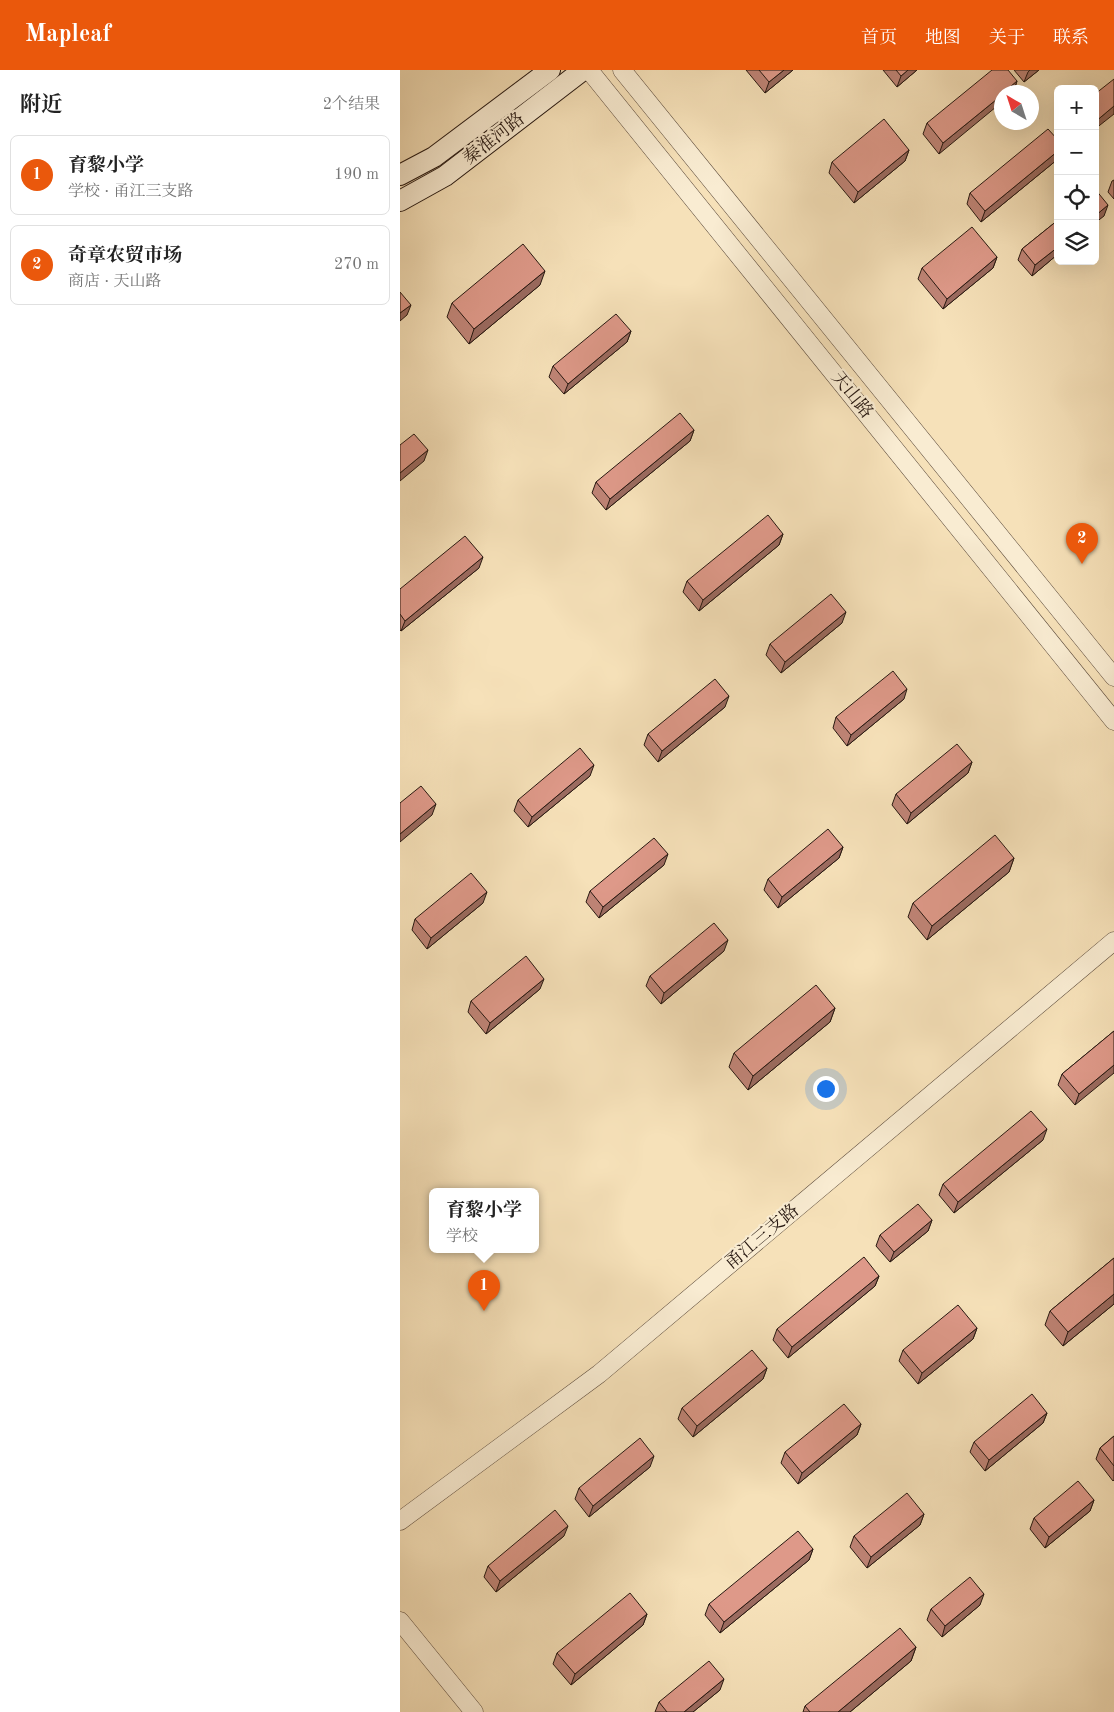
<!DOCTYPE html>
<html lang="zh">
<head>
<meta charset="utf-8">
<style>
  body { margin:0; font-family:"Old Standard TT","Noto Serif SC",serif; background:#f6f6f6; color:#222 }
  .controls { position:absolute; right:15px; top:15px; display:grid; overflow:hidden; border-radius:8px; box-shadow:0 5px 20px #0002 }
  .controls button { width:45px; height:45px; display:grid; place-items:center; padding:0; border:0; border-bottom:1px solid #e0e0e0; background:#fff; color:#222; font:25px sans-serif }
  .compass { position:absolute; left:594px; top:15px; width:45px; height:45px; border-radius:50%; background:#fff; box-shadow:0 5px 20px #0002; rotate:321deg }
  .you { position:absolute; left:425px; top:1018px; width:18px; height:18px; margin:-12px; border:4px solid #fff; border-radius:50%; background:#1a73e8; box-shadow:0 0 0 8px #1a73e833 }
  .badge { display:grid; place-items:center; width:32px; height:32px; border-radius:50%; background:#ea580c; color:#fff; font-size:16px; font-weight:700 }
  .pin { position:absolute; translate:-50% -41px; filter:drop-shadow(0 1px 2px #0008) }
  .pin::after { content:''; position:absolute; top:26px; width:18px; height:15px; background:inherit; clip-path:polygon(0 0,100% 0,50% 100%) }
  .popup { position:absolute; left:29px; top:1118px; width:110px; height:65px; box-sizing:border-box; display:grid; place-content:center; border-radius:8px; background:#fff; filter:drop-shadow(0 1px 4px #0005); font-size:16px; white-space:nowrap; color:#767676 }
  .popup b { font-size:19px; color:#222 }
  .popup::after { content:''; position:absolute; left:50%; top:100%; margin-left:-10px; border:10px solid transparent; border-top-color:#fff }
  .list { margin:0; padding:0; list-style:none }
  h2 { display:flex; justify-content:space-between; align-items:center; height:65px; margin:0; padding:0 20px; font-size:21px }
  h2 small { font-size:16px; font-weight:400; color:#767676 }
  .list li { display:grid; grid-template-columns:32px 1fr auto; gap:15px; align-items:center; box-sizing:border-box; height:80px; margin:0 10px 10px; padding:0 10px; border:1px solid #e0e0e0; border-radius:8px }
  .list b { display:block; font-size:19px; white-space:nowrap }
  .list p { margin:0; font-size:16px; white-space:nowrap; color:#767676 }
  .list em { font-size:16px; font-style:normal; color:#767676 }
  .icon { flex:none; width:28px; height:28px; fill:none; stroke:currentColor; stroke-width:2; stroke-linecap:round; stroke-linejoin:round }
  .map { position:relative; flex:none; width:714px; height:1642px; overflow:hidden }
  header { display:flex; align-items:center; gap:30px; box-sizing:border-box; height:70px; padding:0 25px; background:#ea580c; color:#fff }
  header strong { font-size:24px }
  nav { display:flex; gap:28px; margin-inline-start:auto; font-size:18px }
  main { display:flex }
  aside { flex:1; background:#fff }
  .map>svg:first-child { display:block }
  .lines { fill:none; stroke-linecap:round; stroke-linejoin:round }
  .tertiary-casing { stroke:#5b4a3b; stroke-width:19 }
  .secondary-casing { stroke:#271811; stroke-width:22 }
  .tertiary { stroke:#f9ecd2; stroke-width:18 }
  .secondary { stroke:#f9ecd2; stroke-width:20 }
  .wall { fill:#bf8476; stroke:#271811 }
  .shaded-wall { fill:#9b6b60; stroke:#271811 }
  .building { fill:#de9989; stroke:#271811 }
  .labels { text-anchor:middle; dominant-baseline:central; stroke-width:4.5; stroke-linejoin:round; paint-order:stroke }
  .street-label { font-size:18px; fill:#271811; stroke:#f9ecd2 }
</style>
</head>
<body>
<header>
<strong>Mapleaf</strong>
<nav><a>首页</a><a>地图</a><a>关于</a><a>联系</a></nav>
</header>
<main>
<aside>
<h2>附近<small>2个结果</small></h2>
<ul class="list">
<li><span class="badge">1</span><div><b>育黎小学</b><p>学校 · 甬江三支路</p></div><em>190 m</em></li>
<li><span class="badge">2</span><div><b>奇章农贸市场</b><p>商店 · 天山路</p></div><em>270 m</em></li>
</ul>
</aside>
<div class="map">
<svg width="714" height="1642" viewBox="0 0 714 1642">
  <rect width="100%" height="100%" fill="#f6e1b9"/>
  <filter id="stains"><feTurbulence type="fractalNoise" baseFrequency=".004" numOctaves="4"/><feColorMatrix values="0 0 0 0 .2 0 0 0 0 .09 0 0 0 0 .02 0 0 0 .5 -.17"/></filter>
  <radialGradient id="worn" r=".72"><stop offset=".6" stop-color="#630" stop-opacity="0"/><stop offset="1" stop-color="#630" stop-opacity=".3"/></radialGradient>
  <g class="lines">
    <defs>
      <g id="tertiary">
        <polyline points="189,0 714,651"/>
        <polyline points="222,0 714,607"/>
        <polyline points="0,1451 199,1304 714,871"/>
        <polyline points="0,1551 74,1642"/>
      </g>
      <g id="secondary">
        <polyline points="0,105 34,87 150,0"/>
        <polyline points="0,131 45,106 183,0"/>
      </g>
    </defs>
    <use href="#tertiary" class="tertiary-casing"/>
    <use href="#secondary" class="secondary-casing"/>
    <use href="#tertiary" class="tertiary"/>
    <use href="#secondary" class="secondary"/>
  </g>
  <g class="wall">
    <polygon points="346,0 393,0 365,23"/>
    <polygon points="483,0 517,0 497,17"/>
    <polygon points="614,0 639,0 624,12"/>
    <polygon points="617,11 614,22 602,22 539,84 523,64 527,53"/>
    <polygon points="658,70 658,89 581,152 567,134 570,123"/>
    <polygon points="509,80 505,91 454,133 429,103 432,92"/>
    <polygon points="714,110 714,129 708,122 712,111"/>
    <polygon points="658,150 658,184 632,206 618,190 622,179"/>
    <polygon points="597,187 593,198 543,239 518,209 522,198"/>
    <polygon points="140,215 69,274 47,247 52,233"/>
    <polygon points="231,261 227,272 164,324 149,307 153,296"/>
    <polygon points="294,360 290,371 206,440 192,423 196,412"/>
    <polygon points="383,464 379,475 299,541 283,522 287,511"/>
    <polygon points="79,498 1,561 0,560 0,519"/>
    <polygon points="442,553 381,603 366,585 370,574"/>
    <polygon points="504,629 447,676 433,658 436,647"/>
    <polygon points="325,637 258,692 244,675 248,664"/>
    <polygon points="572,692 568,703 507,754 492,735 496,724"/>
    <polygon points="190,706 128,757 114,741 118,730"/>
    <polygon points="443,777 439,788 378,838 364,820 368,809"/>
    <polygon points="614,788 609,802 527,870 508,847 513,833"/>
    <polygon points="264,795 199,848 186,832 190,821"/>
    <polygon points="83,833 27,879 12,860 15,849"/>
    <polygon points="324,881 261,934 246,916 250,906"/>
    <polygon points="140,919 86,964 68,942 71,931"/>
    <polygon points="435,938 430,952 348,1020 329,997 334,983"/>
    <polygon points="714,961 675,1035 658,1015 662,1004"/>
    <polygon points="643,1070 554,1143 539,1125 543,1114"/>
    <polygon points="532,1150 528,1161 490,1192 476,1176 480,1165"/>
    <polygon points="714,1188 714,1234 663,1276 645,1255 650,1241"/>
    <polygon points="479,1206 475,1216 388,1288 373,1270 377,1259"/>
    <polygon points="577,1258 573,1269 518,1314 499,1291 503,1280"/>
    <polygon points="367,1298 363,1309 293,1367 278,1349 282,1338"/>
    <polygon points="647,1343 643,1353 585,1401 570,1382 574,1372"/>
    <polygon points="461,1354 457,1365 398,1414 381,1393 385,1382"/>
    <polygon points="714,1366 714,1410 713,1411 696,1389 700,1378"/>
    <polygon points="250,1397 189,1447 175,1429 179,1418"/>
    <polygon points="694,1430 690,1441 645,1478 630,1459 634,1448"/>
    <polygon points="524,1444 520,1455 467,1498 450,1477 454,1466"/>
    <polygon points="164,1466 96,1522 84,1507 88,1496"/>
    <polygon points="413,1479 409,1490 320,1563 305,1545 309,1534"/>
    <polygon points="580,1535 542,1567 527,1550 531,1539"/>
    <polygon points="247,1544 243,1555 171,1615 153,1594 157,1583"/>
    <polygon points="516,1577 511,1591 450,1642 403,1642 405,1636"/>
    <polygon points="320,1620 293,1642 255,1642 259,1632"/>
  </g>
  <g class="shaded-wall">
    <polygon points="384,0 393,0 365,23 369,12"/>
    <polygon points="508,0 517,0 497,17 501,6"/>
    <polygon points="630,0 639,0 624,12 628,2"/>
    <polygon points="617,11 613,22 604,22"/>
    <polygon points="602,25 602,32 539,84 543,73"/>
    <polygon points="714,36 714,44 695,59 695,52"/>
    <polygon points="509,80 505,91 454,133 458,122"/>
    <polygon points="658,81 658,89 581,152 585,141"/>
    <polygon points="708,135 704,146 695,153 695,146"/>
    <polygon points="658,177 658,184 632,206 635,195"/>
    <polygon points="597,187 593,198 543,239 547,229"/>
    <polygon points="145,201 140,215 69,274 74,259"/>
    <polygon points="11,235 7,245 0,251 0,243"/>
    <polygon points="231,261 227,272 164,324 168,314"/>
    <polygon points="294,360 290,371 206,440 210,429"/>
    <polygon points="28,380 24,391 0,411 0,403"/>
    <polygon points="383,464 379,475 299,541 303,530"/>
    <polygon points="83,487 79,498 1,561 5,551"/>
    <polygon points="446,542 442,553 381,603 385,592"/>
    <polygon points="507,619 504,629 447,676 451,665"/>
    <polygon points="329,626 325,637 258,692 262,681"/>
    <polygon points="572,692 568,703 507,754 511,743"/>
    <polygon points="194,695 190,706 128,757 132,747"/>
    <polygon points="36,734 32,745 0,772 0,764"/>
    <polygon points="443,777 439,788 378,838 382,827"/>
    <polygon points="268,784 264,795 199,848 203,837"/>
    <polygon points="614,788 609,802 527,870 532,856"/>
    <polygon points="87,822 83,833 27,879 31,868"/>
    <polygon points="328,870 324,881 261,934 264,923"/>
    <polygon points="144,909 140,919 86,964 90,953"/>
    <polygon points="435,938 430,952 348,1020 353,1006"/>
    <polygon points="714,995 714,1003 675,1035 679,1024"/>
    <polygon points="647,1059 643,1070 554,1143 558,1132"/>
    <polygon points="532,1150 528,1161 490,1192 494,1182"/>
    <polygon points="479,1206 475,1216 388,1288 392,1277"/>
    <polygon points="714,1224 714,1234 663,1276 668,1262"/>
    <polygon points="577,1258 573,1269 518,1314 522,1303"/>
    <polygon points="367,1298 363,1309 293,1367 297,1356"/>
    <polygon points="647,1343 643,1353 585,1401 589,1390"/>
    <polygon points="461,1354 457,1365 398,1414 402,1403"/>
    <polygon points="254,1386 250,1397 189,1447 193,1436"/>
    <polygon points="694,1430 690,1441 645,1478 649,1467"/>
    <polygon points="524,1444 520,1455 467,1498 471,1487"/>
    <polygon points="168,1456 164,1466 96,1522 100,1511"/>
    <polygon points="413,1479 409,1490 320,1563 324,1552"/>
    <polygon points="584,1524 580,1535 542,1567 545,1556"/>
    <polygon points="247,1544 243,1555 171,1615 175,1604"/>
    <polygon points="516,1577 511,1591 450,1642 438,1642"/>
    <polygon points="324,1609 320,1620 293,1642 284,1642"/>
  </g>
  <g class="building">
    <polygon points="359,0 384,0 369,12"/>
    <polygon points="496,0 508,0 501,6"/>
    <polygon points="592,0 608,0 617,11 604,22 602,22 602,25 543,73 527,53"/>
    <polygon points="714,9 714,36 695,52 695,24"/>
    <polygon points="484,49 509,80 458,122 432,92"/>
    <polygon points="648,59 658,70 658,81 585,141 570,123"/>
    <polygon points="695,119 708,135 695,146"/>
    <polygon points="658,150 658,177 635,195 622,179"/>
    <polygon points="572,157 597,187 547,229 522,198"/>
    <polygon points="123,174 145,201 74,259 52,233"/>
    <polygon points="0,222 11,235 0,243"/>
    <polygon points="216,244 231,261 168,314 153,296"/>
    <polygon points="280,343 294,360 210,429 196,412"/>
    <polygon points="14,364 28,380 0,403 0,375"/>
    <polygon points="368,445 383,464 303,530 287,511"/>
    <polygon points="65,466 83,487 5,551 0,544 0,519"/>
    <polygon points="431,524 446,542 385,592 370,574"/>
    <polygon points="493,601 507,619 451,665 436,647"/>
    <polygon points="315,609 329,626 262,681 248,664"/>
    <polygon points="557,674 572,692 511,743 496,724"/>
    <polygon points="180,678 194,695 132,747 118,730"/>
    <polygon points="21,716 36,734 0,764 0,733"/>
    <polygon points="428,759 443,777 382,827 368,809"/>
    <polygon points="595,765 614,788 532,856 513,833"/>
    <polygon points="254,768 268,784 203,837 190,821"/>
    <polygon points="71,803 87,822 31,868 15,849"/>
    <polygon points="314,853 328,870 264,923 250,906"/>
    <polygon points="126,886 144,909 90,953 71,931"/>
    <polygon points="416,915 435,938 353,1006 334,983"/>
    <polygon points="714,961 714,995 679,1024 662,1004"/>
    <polygon points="631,1041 647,1059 558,1132 543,1114"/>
    <polygon points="518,1134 532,1150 494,1182 480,1165"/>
    <polygon points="464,1187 479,1206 392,1277 377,1259"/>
    <polygon points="714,1188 714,1224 668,1262 650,1241"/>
    <polygon points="558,1235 577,1258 522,1303 503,1280"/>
    <polygon points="352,1280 367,1298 297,1356 282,1338"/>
    <polygon points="632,1324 647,1343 589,1390 574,1372"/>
    <polygon points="444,1334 461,1354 402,1403 385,1382"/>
    <polygon points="714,1366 714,1396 700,1378"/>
    <polygon points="240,1368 254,1386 193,1436 179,1418"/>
    <polygon points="678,1411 694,1430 649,1467 634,1448"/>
    <polygon points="507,1423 524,1444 471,1487 454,1466"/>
    <polygon points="155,1440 168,1456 100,1511 88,1496"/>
    <polygon points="398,1461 413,1479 324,1552 309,1534"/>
    <polygon points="570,1507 584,1524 545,1556 531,1539"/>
    <polygon points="230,1523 247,1544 175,1604 157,1583"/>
    <polygon points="500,1558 516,1577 438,1642 410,1642 405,1636"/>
    <polygon points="309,1591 324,1609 284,1642 267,1642 259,1632"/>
  </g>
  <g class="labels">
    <g class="street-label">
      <text transform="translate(94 69) rotate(-38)">秦淮河路</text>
      <text transform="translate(452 325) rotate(51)">天山路</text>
      <text transform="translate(362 1167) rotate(-40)">甬江三支路</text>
    </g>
  </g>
  <rect width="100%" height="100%" filter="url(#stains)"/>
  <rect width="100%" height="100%" fill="url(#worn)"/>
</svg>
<div class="controls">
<button>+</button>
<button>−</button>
<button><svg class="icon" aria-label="locate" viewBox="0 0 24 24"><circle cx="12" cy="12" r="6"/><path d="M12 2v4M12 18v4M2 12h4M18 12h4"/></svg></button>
<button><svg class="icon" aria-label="layers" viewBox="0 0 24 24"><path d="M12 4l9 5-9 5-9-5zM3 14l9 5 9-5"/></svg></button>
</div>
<svg class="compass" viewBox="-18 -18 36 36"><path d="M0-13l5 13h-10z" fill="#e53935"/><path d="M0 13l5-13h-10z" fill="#767676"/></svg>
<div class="you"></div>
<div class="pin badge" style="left:84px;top:1241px">1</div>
<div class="popup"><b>育黎小学</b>学校</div>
<div class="pin badge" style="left:682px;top:494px">2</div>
</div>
</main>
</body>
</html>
